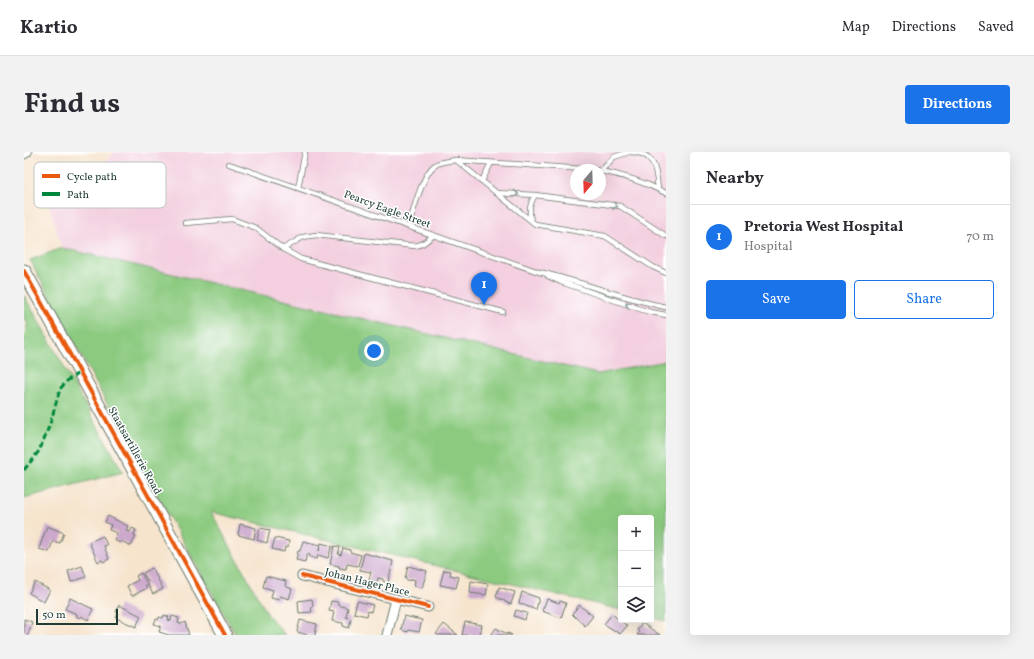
<!DOCTYPE html>
<html lang="en">
<head>
<meta charset="utf-8">
<style>
  body { margin:0; font-family:Vollkorn,serif; background:#f2f2f3; color:#2b2b33 }
  .controls { position:absolute; right:12px; bottom:12px; display:grid; overflow:hidden; border-radius:4px; box-shadow:0 4px 16px #0002 }
  .controls button { width:36px; height:36px; display:grid; place-items:center; padding:0; border:0; border-bottom:1px solid #e1e1e2; background:#fff; color:#2b2b33; font:20px sans-serif }
  .compass { position:absolute; left:546px; top:12px; width:36px; height:36px; border-radius:50%; background:#fff; box-shadow:0 4px 16px #0002; rotate:199deg }
  .scale { position:absolute; left:12px; bottom:10px; width:82px; box-sizing:border-box; padding-left:4px; border:2px solid #1f3d34; border-top:0; font-size:11px; line-height:14px; white-space:nowrap; color:#1f3d34; -webkit-text-stroke:3px #fff; paint-order:stroke }
  .you { position:absolute; left:350px; top:199px; width:14px; height:14px; margin:-10px; border:3px solid #fff; border-radius:50%; background:#1a73e8; box-shadow:0 0 0 6px #1a73e833 }
  .badge { display:grid; place-items:center; width:26px; height:26px; border-radius:50%; background:#1a73e8; color:#fff; font-size:13px; font-weight:700 }
  .pin { position:absolute; translate:-50% -33px; filter:drop-shadow(0 1px 2px #0008) }
  .pin::after { content:''; position:absolute; top:21px; width:14px; height:12px; background:inherit; clip-path:polygon(0 0,100% 0,50% 100%) }
  .list { margin:0; padding:0; list-style:none }
  h2 { display:flex; justify-content:space-between; align-items:center; height:52px; margin:0; padding:0 16px; font-size:17px }
  h2 small { font-size:13px; font-weight:400; color:#7c7c81 }
  .list li { display:grid; grid-template-columns:26px 1fr auto; gap:12px; align-items:center; box-sizing:border-box; height:64px; padding:0 16px; border-top:1px solid #e1e1e2 }
  .list b { display:block; font-size:15px; white-space:nowrap }
  .list p { margin:0; font-size:13px; white-space:nowrap; color:#7c7c81 }
  .list em { font-size:13px; font-style:normal; color:#7c7c81 }
  .actions { display:flex; gap:8px; padding:12px 16px }
  .actions a { flex:1; padding:9px 0; border:1px solid #1a73e8; border-radius:4px; text-align:center; font-size:14px; color:#1a73e8 }
  .actions .main { background:#1a73e8; color:#fff }
  .icon { flex:none; width:22px; height:22px; fill:none; stroke:currentColor; stroke-width:2; stroke-linecap:round; stroke-linejoin:round }
  .map { position:relative; flex:none; width:642px; height:483px; overflow:hidden; border-radius:4px }
  header { display:flex; align-items:center; gap:24px; box-sizing:border-box; height:56px; padding:0 20px; background:#fff; border-bottom:1px solid #e1e1e2 }
  header strong { font-size:19px }
  nav { display:flex; gap:22px; margin-inline-start:auto; font-size:14px }
  .intro { display:flex; align-items:center; justify-content:space-between; box-sizing:border-box; height:96px; padding:0 24px }
  h1 { margin:0; font-size:28px }
  .button { padding:10px 18px; border-radius:4px; background:#1a73e8; color:#fff; font-size:14px; font-weight:700 }
  main { display:flex; gap:24px; padding:0 24px }
  aside { flex:1; background:#fff; border-radius:4px; box-shadow:0 4px 16px #0002 }
  .map>svg:first-child { display:block }
  .built { fill:#f3cfdf; fill-rule:evenodd }
  .green { fill:#8cca80; stroke:#56845a }
  .building { fill:#cca8cc }
  .lines { fill:none; stroke-linecap:round; stroke-linejoin:round }
  .lane-casing { stroke:#6a776a; stroke-width:6 }
  .street-casing { stroke:#6a776a; stroke-width:11 }
  .secondary-casing { stroke:#6a776a; stroke-width:15 }
  .lane { stroke:#fff; stroke-width:4.5 }
  .street { stroke:#fff; stroke-width:9 }
  .secondary { stroke:#fff; stroke-width:13 }
  .quiet { stroke:#00873e; stroke-width:3; stroke-dasharray:6 3; stroke-linecap:butt }
  .cycleway-casing { stroke:#fff; stroke-width:6 }
  .cycleway { stroke:#e8590c; stroke-width:4 }
  .oneway { stroke:#8f9e9a }
  .labels { text-anchor:middle; dominant-baseline:central; stroke-width:3; stroke-linejoin:round; paint-order:stroke }
  .street-label { font-size:11px; fill:#1f3d34; stroke:#fff }
  .key { fill:#fff; stroke:#bcc5c2; stroke-width:1 }
  .key-label { font-size:11px; fill:#1f3d34 }
</style>
</head>
<body>
<header>
<strong>Kartio</strong>
<nav><a>Map</a><a>Directions</a><a>Saved</a></nav>
</header>
<div class="intro"><h1>Find us</h1><a class="button">Directions</a></div>
<main>
<div class="map">
<svg width="642" height="483" viewBox="0 0 642 483">
  <rect width="100%" height="100%" fill="#fff"/>
  <filter id="ink" filterUnits="userSpaceOnUse"><feTurbulence type="fractalNoise" baseFrequency=".025" numOctaves="2"/><feDisplacementMap in="SourceGraphic" scale="8" xChannelSelector="R" yChannelSelector="G"/><feConvolveMatrix kernelMatrix="1 2 1 2 8 2 1 2 1" color-interpolation-filters="sRGB"/></filter>
  <filter id="wash" filterUnits="userSpaceOnUse"><feTurbulence type="fractalNoise" baseFrequency=".012" numOctaves="4" result="noise"/><feDisplacementMap in="SourceGraphic" scale="16" xChannelSelector="R" yChannelSelector="G"/><feGaussianBlur stdDeviation="0.9" result="paint"/><feColorMatrix in="noise" values="0 0 0 0 0 0 0 0 0 0 0 0 0 0 0 0 0 1.4 0 .05"/><feComposite in="paint" operator="in"/></filter>
  <g filter="url(#wash)">
    <rect width="100%" height="100%" fill="#f6e4cd"/>
    <path class="built" d="M90 0H642V209L574 222 38 96 24 47 80 12ZM552 18H576V42H552Z"/>
    <g class="green">
      <polygon points="38,96 574,222 642,209 642,469 627,465 627,366 597,366 597,458 187,360 244,463 261,483 212,483 117,315 6,108"/>
      <polygon points="0,143 99,320 0,346 0,186 4,169 0,168"/>
    </g>
    <g id="blocks">
      <g class="building">
        <polygon points="84,364 104,374 102,379 106,380 108,376 112,378 110,383 112,384 107,394 97,389 96,391 90,388 93,381 85,378 87,373 81,370"/>
        <polygon points="216,372 232,376 230,387 214,383"/>
        <polygon points="23,374 40,381 36,391 29,389 25,400 15,397"/>
        <polygon points="236,376 246,378 243,391 233,388"/>
        <polygon points="79,384 83,393 80,394 85,407 79,410 78,408 74,410 65,390"/>
        <polygon points="251,386 265,389 264,396 261,395 260,400 248,397"/>
        <polygon points="279,389 296,393 295,399 297,391 308,394 304,406 294,403 293,407 286,405 286,403 283,402 281,410 272,408 274,399 276,399"/>
        <polygon points="310,394 316,395 314,402 317,403 319,396 326,398 326,400 337,403 334,414 323,412 322,417 315,416 315,414 306,412"/>
        <polygon points="340,401 369,409 364,431 359,429 359,427 354,426 353,430 345,428 347,420 336,418"/>
        <polygon points="58,414 62,425 47,430 44,419"/>
        <polygon points="384,414 403,419 398,436 390,434 391,428 388,427 387,429 381,427"/>
        <polygon points="128,416 139,437 129,442 123,432 121,433 123,436 108,444 103,434 114,428 112,424 117,421 122,430 124,429 119,421"/>
        <polygon points="420,418 427,419 426,423 435,425 432,436 416,433"/>
        <polygon points="242,424 262,429 261,434 268,437 265,447 256,444 255,448 247,446 249,438 239,435"/>
        <polygon points="447,429 464,432 462,443 446,441"/>
        <polygon points="11,430 26,438 20,450 5,441"/>
        <polygon points="475,435 491,440 487,452 481,450 481,449 472,445"/>
        <polygon points="498,440 515,446 512,458 495,451"/>
        <polygon points="46,446 69,457 64,468 57,464 56,466 52,464 53,462 41,457"/>
        <polygon points="288,447 289,455 287,455 288,460 275,461 274,449"/>
        <polygon points="523,447 535,451 536,449 542,451 537,466 518,459"/>
        <polygon points="307,449 314,450 314,453 324,456 322,465 327,467 325,476 319,474 319,471 308,469 310,460 305,459"/>
        <polygon points="333,449 349,453 347,460 344,459 343,464 330,461"/>
        <polygon points="95,453 117,464 112,475 92,466 94,461 92,460"/>
        <polygon points="555,453 569,464 561,474 548,462"/>
        <polygon points="492,458 503,461 501,468 490,464"/>
        <polygon points="588,462 603,474 596,482 580,472"/>
        <polygon points="140,463 145,465 144,468 147,469 148,464 155,466 154,471 157,472 161,470 165,483 145,483 135,480 137,474 130,472 132,467 134,468 135,465 139,466"/>
        <polygon points="380,464 398,468 395,480 384,478 384,480 377,478"/>
        <polygon points="0,467 8,470 4,483 0,483"/>
        <polygon points="276,468 293,472 291,483 284,483 273,480"/>
        <polygon points="441,470 458,473 456,483 438,483"/>
        <polygon points="618,471 636,483 613,483 615,480 613,478"/>
        <polygon points="420,472 434,483 413,483 412,482"/>
        <polygon points="472,476 483,482 484,481 488,483 467,483"/>
      </g>
    </g>
  </g>
  <g filter="url(#ink)">
    <use href="#blocks" fill-opacity="0" stroke="#6a776a" stroke-width="1"/>
    <g class="lines">
      <defs>
        <g id="lane">
          <path d="M605 0C631 0 632 16 634 37"/>
          <polyline points="432,8 511,72 581,84 629,115 642,121"/>
          <path d="M205 12 515 120C558 130 599 146 642 155"/>
          <path d="M576 19C600 23 620 30 642 41"/>
          <polyline points="577,19 590,5 605,0"/>
          <polyline points="458,29 467,11"/>
          <polyline points="274,36 281,0"/>
          <polyline points="472,41 511,43 596,54 642,84"/>
          <path d="M507 68C504 58 506 51 511 43"/>
          <polyline points="161,71 208,67 232,76 259,97 277,107 479,160"/>
          <path d="M385 74C389 60 399 18 413 12 418 9 426 9 432 8L573 18"/>
          <polyline points="259,97 279,85 292,83 391,94 398,92 409,84"/>
          <polyline points="524,124 537,130 622,159 642,163"/>
        </g>
        <g id="street">
          <polyline points="0,2 3,0"/>
          <polyline points="278,424 404,455"/>
          <polyline points="363,483 372,447"/>
        </g>
        <polyline id="secondary" points="0,119 201,483"/>
      </defs>
      <use href="#lane" class="lane-casing"/>
      <use href="#street" class="street-casing"/>
      <use href="#secondary" class="secondary-casing"/>
      <use href="#lane" class="lane"/>
      <use href="#street" class="street"/>
      <use href="#secondary" class="secondary"/>
      <polyline class="quiet" points="0,318 15,299 26,272 36,237 44,228 56,220"/>
      <defs>
        <g id="cycleway">
          <polyline points="0,119 201,483"/>
          <polyline points="278,424 404,455"/>
        </g>
      </defs>
      <use href="#cycleway" class="cycleway-casing"/>
      <use href="#cycleway" class="cycleway"/>
    </g>
    <defs><path id="oneway-chevron" d="M-2-3.5L2.5 0L-2 3.5" fill="none" stroke-width="1.6" stroke-linecap="round" stroke-linejoin="round"/></defs>
    <g class="oneway">
      <use href="#oneway-chevron" transform="translate(492 42) rotate(4)"/>
      <use href="#oneway-chevron" transform="translate(591 54) rotate(11)"/>
      <use href="#oneway-chevron" transform="translate(604 153) rotate(-161)"/>
    </g>
  </g>
  <g class="labels">
    <g class="street-label">
      <text transform="translate(363 58) rotate(20)">Pearcy Eagle Street</text>
      <text transform="translate(110 299) rotate(61)">Staatsartillerie Road</text>
      <text transform="translate(343 431) rotate(14)">Johan Hager Place</text>
    </g>
  </g>
  <rect x="10" y="10" width="132" height="46" rx="6" class="key"/>
  <rect x="18" y="22" width="18" height="4" fill="#e8590c"/>
  <rect x="18" y="40" width="18" height="4" fill="#00873e"/>
  <g class="key-label">
    <text x="43" y="28">Cycle path</text>
    <text x="43" y="46">Path</text>
  </g>
</svg>
<div class="controls">
<button>+</button>
<button>−</button>
<button><svg class="icon" aria-label="layers" viewBox="0 0 24 24"><path d="M12 4l9 5-9 5-9-5zM3 14l9 5 9-5"/></svg></button>
</div>
<svg class="compass" viewBox="-18 -18 36 36"><path d="M0-13l5 13h-10z" fill="#e53935"/><path d="M0 13l5-13h-10z" fill="#7c7c81"/></svg>
<div class="scale">50 m</div>
<div class="you"></div>
<div class="pin badge" style="left:460px;top:153px">1</div>
</div>
<aside>
<h2>Nearby<small></small></h2>
<ul class="list">
<li><span class="badge">1</span><div><b>Pretoria West Hospital</b><p>Hospital</p></div><em>70 m</em></li>
</ul>
<div class="actions"><a class="main">Save</a><a>Share</a></div>
</aside>
</main>
</body>
</html>
